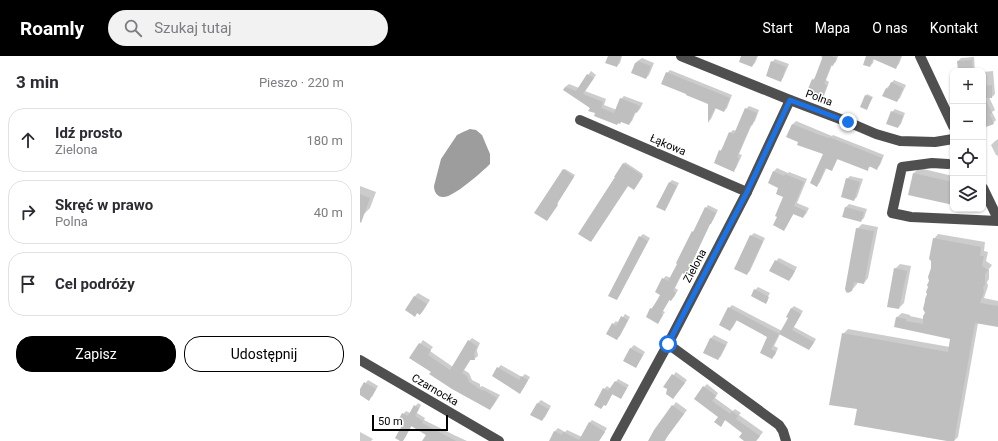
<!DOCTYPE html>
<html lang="pl">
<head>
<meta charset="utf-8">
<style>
  body { margin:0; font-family:Roboto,sans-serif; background:#f2f2f3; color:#2b2b33 }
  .controls { position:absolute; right:12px; top:12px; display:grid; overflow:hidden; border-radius:8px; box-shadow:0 1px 3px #0004 }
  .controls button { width:36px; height:36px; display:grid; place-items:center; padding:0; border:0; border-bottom:1px solid #e1e1e2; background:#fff; color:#2b2b33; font:20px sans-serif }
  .scale { position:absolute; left:12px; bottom:10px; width:76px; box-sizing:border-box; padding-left:4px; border:2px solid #000; border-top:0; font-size:11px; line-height:14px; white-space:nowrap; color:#000; -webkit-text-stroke:3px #fff; paint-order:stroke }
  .stop { position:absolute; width:12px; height:12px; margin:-9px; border:3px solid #1a73e8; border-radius:50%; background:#fff }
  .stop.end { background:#1a73e8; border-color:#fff; box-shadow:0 1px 4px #0008 }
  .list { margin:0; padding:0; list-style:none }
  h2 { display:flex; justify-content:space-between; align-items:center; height:52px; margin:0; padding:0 16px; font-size:17px }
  h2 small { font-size:13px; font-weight:400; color:#7c7c81 }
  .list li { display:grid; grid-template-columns:26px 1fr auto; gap:12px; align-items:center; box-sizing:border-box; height:64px; margin:0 8px 8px; padding:0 8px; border:1px solid #e1e1e2; border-radius:16px }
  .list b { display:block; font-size:15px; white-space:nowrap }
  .list p { margin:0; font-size:13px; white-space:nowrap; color:#7c7c81 }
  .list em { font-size:13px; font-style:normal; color:#7c7c81 }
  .actions { display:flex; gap:8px; padding:12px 16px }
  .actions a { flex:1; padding:9px 0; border:1px solid #000; border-radius:16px; text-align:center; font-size:14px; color:#000 }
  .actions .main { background:#000; color:#fff }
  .icon { flex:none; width:22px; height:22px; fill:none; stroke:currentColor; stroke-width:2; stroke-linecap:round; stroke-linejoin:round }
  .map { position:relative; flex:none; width:638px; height:385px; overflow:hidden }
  header { display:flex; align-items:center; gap:24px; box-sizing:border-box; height:56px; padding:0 20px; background:#000; color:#fff }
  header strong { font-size:19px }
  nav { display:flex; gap:22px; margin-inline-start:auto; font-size:14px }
  .search { width:280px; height:36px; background:#f2f2f3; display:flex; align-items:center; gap:10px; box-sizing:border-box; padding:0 14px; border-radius:22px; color:#7c7c81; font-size:15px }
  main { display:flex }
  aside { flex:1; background:#fff }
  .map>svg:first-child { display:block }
  .water { fill:#9d9d9d }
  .shadow { fill:#0003 }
  .building { fill:#bfbfbf }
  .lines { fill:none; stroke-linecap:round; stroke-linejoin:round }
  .minor { stroke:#4f4f4f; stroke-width:10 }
  .route { stroke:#1a73e8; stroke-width:5 }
  .labels { text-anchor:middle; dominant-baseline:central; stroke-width:3; stroke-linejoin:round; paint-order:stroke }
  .street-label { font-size:11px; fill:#000; stroke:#fff }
</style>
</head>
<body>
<header>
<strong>Roamly</strong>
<div class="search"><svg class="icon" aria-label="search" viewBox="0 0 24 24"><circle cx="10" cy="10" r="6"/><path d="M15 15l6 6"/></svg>Szukaj tutaj</div>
<nav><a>Start</a><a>Mapa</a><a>O nas</a><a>Kontakt</a></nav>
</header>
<main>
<aside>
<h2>3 min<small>Pieszo · 220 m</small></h2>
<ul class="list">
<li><svg class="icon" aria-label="ahead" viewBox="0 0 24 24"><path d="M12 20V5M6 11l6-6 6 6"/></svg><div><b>Idź prosto</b><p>Zielona</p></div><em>180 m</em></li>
<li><svg class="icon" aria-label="right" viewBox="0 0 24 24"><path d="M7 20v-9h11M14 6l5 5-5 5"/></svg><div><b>Skręć w prawo</b><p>Polna</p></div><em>40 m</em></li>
<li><svg class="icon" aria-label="arrive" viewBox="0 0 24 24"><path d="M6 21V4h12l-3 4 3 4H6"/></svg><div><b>Cel podróży</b></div></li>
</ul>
<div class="actions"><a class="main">Zapisz</a><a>Udostępnij</a></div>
</aside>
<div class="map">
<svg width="638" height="385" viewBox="0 0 638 385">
  <rect width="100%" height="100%" fill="#fff"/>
  <path class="water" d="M110 73 116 74 122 79 130 98V108C123 115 93 142 83 141 77 141 74 136 74 130L81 103 97 79 103 76Z"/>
  <g class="shadow">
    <polygon points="249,0 262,0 260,7 257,10"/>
    <polygon points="383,0 398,0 395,7 392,10"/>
    <polygon points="462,0 478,0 476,6 472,9 466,24 469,26 464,40 461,43 453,24 456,20 463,2 461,1"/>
    <polygon points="507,0 542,0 539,8 536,11 514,3 513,7 510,10"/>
    <polygon points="614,1 615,15 599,15 598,5 601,2"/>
    <polygon points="282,2 294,7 289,19 286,22 275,7"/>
    <polygon points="415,3 429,8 423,22 420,25 412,6"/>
    <polygon points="310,14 372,39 367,52 364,55 356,52 351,63 349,65 349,48 307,17"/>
    <polygon points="231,15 236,19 225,35 246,43 244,49 257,54 261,43 264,40 283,47 280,53 277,56 276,56 272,65 269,68 262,65 257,68 236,57 205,31 209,28 219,32"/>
    <polygon points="633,15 635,38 632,41 629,41 635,54 632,56 636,64 633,67 623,71 623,16"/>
    <polygon points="534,24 546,29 540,42 537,45 526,33"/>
    <polygon points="507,38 513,41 507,52 506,40"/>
    <polygon points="389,50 399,54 395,65 392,68 379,98 382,99 376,112 373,115 355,107 360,95 363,92 370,77 373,74 377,75 386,53"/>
    <polygon points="535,53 545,57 541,68 538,71 532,56"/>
    <polygon points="436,65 472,80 473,79 524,99 520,109 517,112 511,110 507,113 478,102 474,110 471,113 467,111 460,126 457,130 464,98 428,81 433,68"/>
    <polygon points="638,83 638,101 637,99 636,99 631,89 634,86"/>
    <polygon points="265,106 283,118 275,131 264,108"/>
    <polygon points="417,112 428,117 429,116 447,123 437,147 449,152 446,158 443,161 434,157 426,171 423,174 418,161 425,141 420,132 414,115"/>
    <polygon points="559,112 593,120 593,148 549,138 554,117"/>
    <polygon points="205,113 215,119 197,147 198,147 188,163 203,114"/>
    <polygon points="490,120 503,123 497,141 494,144 487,123"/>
    <polygon points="312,124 319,127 307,151 304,154 309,127"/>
    <polygon points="0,130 16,136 10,152 3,159 0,158"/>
    <polygon points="489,148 507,153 504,162 501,165 484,160 486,151"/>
    <polygon points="348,149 358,154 353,164 351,166 328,215 325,217 323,216 315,232 318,234 314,241 311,244 310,243 303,255 305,256 298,266 291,253 302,239 303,223 306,220 311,222 333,176 336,173 346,152"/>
    <polygon points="502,168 518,171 508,222 504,227 498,225 497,228 491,235 497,173"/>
    <polygon points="394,177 405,182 390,215 387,218 391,180"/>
    <polygon points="283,178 290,182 259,240 256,243 280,181"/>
    <polygon points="578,178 625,186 624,195 628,196 626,205 632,209 629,213 629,223 627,226 628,230 624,242 638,245 638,270 618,267 598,381 594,385 498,353 483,278 488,273 590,291 591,282 535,270 537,261 542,257 550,259 550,260 564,263 566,257 568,238 572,212 574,183"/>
    <polygon points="419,202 437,211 432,221 429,224 416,205"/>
    <polygon points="540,208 551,210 544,247 539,252 535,213"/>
    <polygon points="398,231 410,237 406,244 408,244 406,247 392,239 395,234"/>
    <polygon points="58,237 70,244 63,255 60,258 58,256 55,259 46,254 55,240"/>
    <polygon points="372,249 422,275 429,261 431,253 434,250 443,255 434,271 456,283 452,290 449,293 420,278 414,290 418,292 415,299 412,302 409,280 377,264 373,271 370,274 369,252"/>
    <polygon points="265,258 270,261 260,280 256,283 253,268 256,265 259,267"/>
    <polygon points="354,279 368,286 361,300 358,303 344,296 351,282"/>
    <polygon points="112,282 120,287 117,294 118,300 114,303 111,303 104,314 109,317 112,324 120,328 120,331 122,330 140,339 133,350 130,353 50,302 63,284 73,291 70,295 93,311 109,285"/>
    <polygon points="274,289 285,296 278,308 275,311 264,305 271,292"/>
    <polygon points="141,309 162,321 165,318 170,321 163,333 160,336 138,312"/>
    <polygon points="316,316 327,324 313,342 308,332 305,330"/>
    <polygon points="258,323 269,329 261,342 253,337 248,346 246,349 244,348 241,352 244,333 247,330 251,333"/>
    <polygon points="8,324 18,330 12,341 0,338 0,334"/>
    <polygon points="347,328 358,337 355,342 373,355 375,353 381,357 379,359 403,376 396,385 386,385 384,377 366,363 360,370 359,361 344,331"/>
    <polygon points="181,344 191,350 185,361 182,364 172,358 178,347"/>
    <polygon points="316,346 327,354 308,379 305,385 289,385 295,374"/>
    <polygon points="58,347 61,349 57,357 65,362 64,364 94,379 107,385 70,385 67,378 52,369 45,382 42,385 45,365 43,358 46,355 50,357"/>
    <polygon points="232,364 247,372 239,385 190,385 195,375 198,372 205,376 207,374 222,381 229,367"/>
    <polygon points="0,376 13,383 11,385 0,385"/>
  </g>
  <g class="building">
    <polygon points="248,0 261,0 257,11 245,7"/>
    <polygon points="381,0 397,0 392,11 379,6"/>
    <polygon points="463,0 471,0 476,2 473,10 471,9 464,28 467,29 461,44 446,38 452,23 454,24"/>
    <polygon points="506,0 541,0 536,13 513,3 510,11 503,9"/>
    <polygon points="612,4 613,15 598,15 597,5"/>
    <polygon points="278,5 291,10 286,23 271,17 275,7 277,7"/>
    <polygon points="411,5 426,11 421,26 406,20"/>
    <polygon points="306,16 370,42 364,56 355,52 348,67 348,48 326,39 326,38 301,28"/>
    <polygon points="227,18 234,22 223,38 243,46 241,52 254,57 260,42 280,50 277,57 275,56 269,69 261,66 260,68 258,67 257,69 234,60 235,57 228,55 230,52 203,34 205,31 216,35"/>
    <polygon points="531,26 543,32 537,46 522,40 526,32 528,33"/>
    <polygon points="632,29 632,42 625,42 632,57 630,59 634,68 623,72 623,30"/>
    <polygon points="505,39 512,42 507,54 500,51"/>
    <polygon points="385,52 397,57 392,70 391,69 377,101 379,102 374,116 354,107 359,94 361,95 369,76 374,78"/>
    <polygon points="531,55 543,60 538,72 526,68"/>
    <polygon points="432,68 457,78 469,82 469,81 522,102 517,114 509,110 508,115 477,103 472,115 465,112 457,131 450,127 463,98 437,89 438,86 426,81"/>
    <polygon points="263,107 283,120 274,134 268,130 231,186 218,178 255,121 254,121"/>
    <polygon points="203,113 214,121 197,148 198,149 187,165 174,157"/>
    <polygon points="413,115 424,120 425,118 444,126 434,150 446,155 443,162 433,158 424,175 413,169 417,161 415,160 423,141 416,138 418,132 408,127"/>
    <polygon points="553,117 593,126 593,149 548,139"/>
    <polygon points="486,122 500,126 494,145 481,141"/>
    <polygon points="309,126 317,130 305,155 296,151"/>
    <polygon points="0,138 10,142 1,167 0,166"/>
    <polygon points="345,151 356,157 351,168 350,168 326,219 322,217 313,235 316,237 311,245 309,244 301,258 303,259 298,268 286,261 290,252 292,253 300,239 295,236 302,222 308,225 317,208 316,207 332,175 333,176"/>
    <polygon points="485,151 504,156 501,166 482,161"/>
    <polygon points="496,172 514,175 504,228 494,226 492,235 488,237 486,236 485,233"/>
    <polygon points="390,179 403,185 387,219 374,213"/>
    <polygon points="279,180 288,185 257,244 248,240"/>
    <polygon points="573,182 621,191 620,200 624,200 622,210 628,214 625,218 625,229 623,231 624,236 620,247 638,250 638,271 615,267 594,385 587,385 494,369 497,353 469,349 482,277 588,296 590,283 534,271 536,261 546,263 546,265 563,268 563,260 565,257 563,253 565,245 565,243 567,238 566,236 568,231 567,229 569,225 568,221 571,212 571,205 569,203"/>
    <polygon points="415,204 435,215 429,225 409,215"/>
    <polygon points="534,212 547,215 539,253 527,251"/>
    <polygon points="394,233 409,241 406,248 391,240"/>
    <polygon points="54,240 67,248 60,259 57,257 55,261 45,254"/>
    <polygon points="368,251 419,278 411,293 416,296 412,303 400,297 407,281 376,264 370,275 359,269"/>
    <polygon points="431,252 441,258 432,274 454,286 449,294 419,278 428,262 426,261"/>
    <polygon points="261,260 268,264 257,284 246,278 252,267 256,270"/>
    <polygon points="350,282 366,289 358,304 343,297"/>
    <polygon points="108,284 117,290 114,298 115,304 110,304 102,317 107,320 109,326 117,331 118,333 118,332 124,335 124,334 137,342 130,354 92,333 69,318 71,316 49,302 59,287 71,294 68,299 90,314"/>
    <polygon points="270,292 283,299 276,312 263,305"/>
    <polygon points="137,311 159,324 161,320 168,324 160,338 132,320"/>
    <polygon points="312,318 325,327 313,343 306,338 307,333 303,331"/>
    <polygon points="255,325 267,332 261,343 250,337 252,338 246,350 244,349 241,353 234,349 243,332 248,335"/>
    <polygon points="4,326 16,333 9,345 0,339 0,333"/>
    <polygon points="343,330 356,340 352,345 370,358 372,355 378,360 376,363 400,380 396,385 384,385 379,381 382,377 365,364 361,371 354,366 358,361 334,343"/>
    <polygon points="177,347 189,353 182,365 170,359"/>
    <polygon points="54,349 59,352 55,360 63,365 62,367 96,385 62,385 66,379 51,370 43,385 40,385 35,382 44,366 39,363 42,357 48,360"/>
    <polygon points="312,349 324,358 304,385 288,385 294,374"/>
    <polygon points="229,366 245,376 239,385 189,385 194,375 202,379 203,376 219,384"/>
  </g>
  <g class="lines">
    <g class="minor">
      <polyline points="321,0 430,44 488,66 516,78 540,85 575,86 593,83"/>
      <polyline points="560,0 593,70"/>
      <polyline points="220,64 387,136"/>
      <polyline points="588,108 572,107 542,111 532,157 551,161 638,165"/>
      <polyline points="623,132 638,163"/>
      <polyline points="308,288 419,369 423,375 426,385"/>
      <polyline points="0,304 139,385"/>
      <polyline points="255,385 308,288 387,136 430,44"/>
    </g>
  </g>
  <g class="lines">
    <polyline class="route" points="308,288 387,136 430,44 488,66"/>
  </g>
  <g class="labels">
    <g class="street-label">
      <text transform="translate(459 42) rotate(20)">Polna</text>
      <text transform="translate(308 89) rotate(23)">Łąkowa</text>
      <text transform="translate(335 210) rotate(-62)">Zielona</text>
      <text transform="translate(75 334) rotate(30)">Czarnocka</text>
    </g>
  </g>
</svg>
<div class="controls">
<button>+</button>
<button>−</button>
<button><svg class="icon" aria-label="locate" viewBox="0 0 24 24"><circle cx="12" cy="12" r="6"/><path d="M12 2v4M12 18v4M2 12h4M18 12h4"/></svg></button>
<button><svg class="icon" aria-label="layers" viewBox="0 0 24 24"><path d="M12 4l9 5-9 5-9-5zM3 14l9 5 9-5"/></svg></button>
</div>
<div class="scale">50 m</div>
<div class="stop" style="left:308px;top:288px"></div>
<div class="stop end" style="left:488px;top:66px"></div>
</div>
</main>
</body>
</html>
